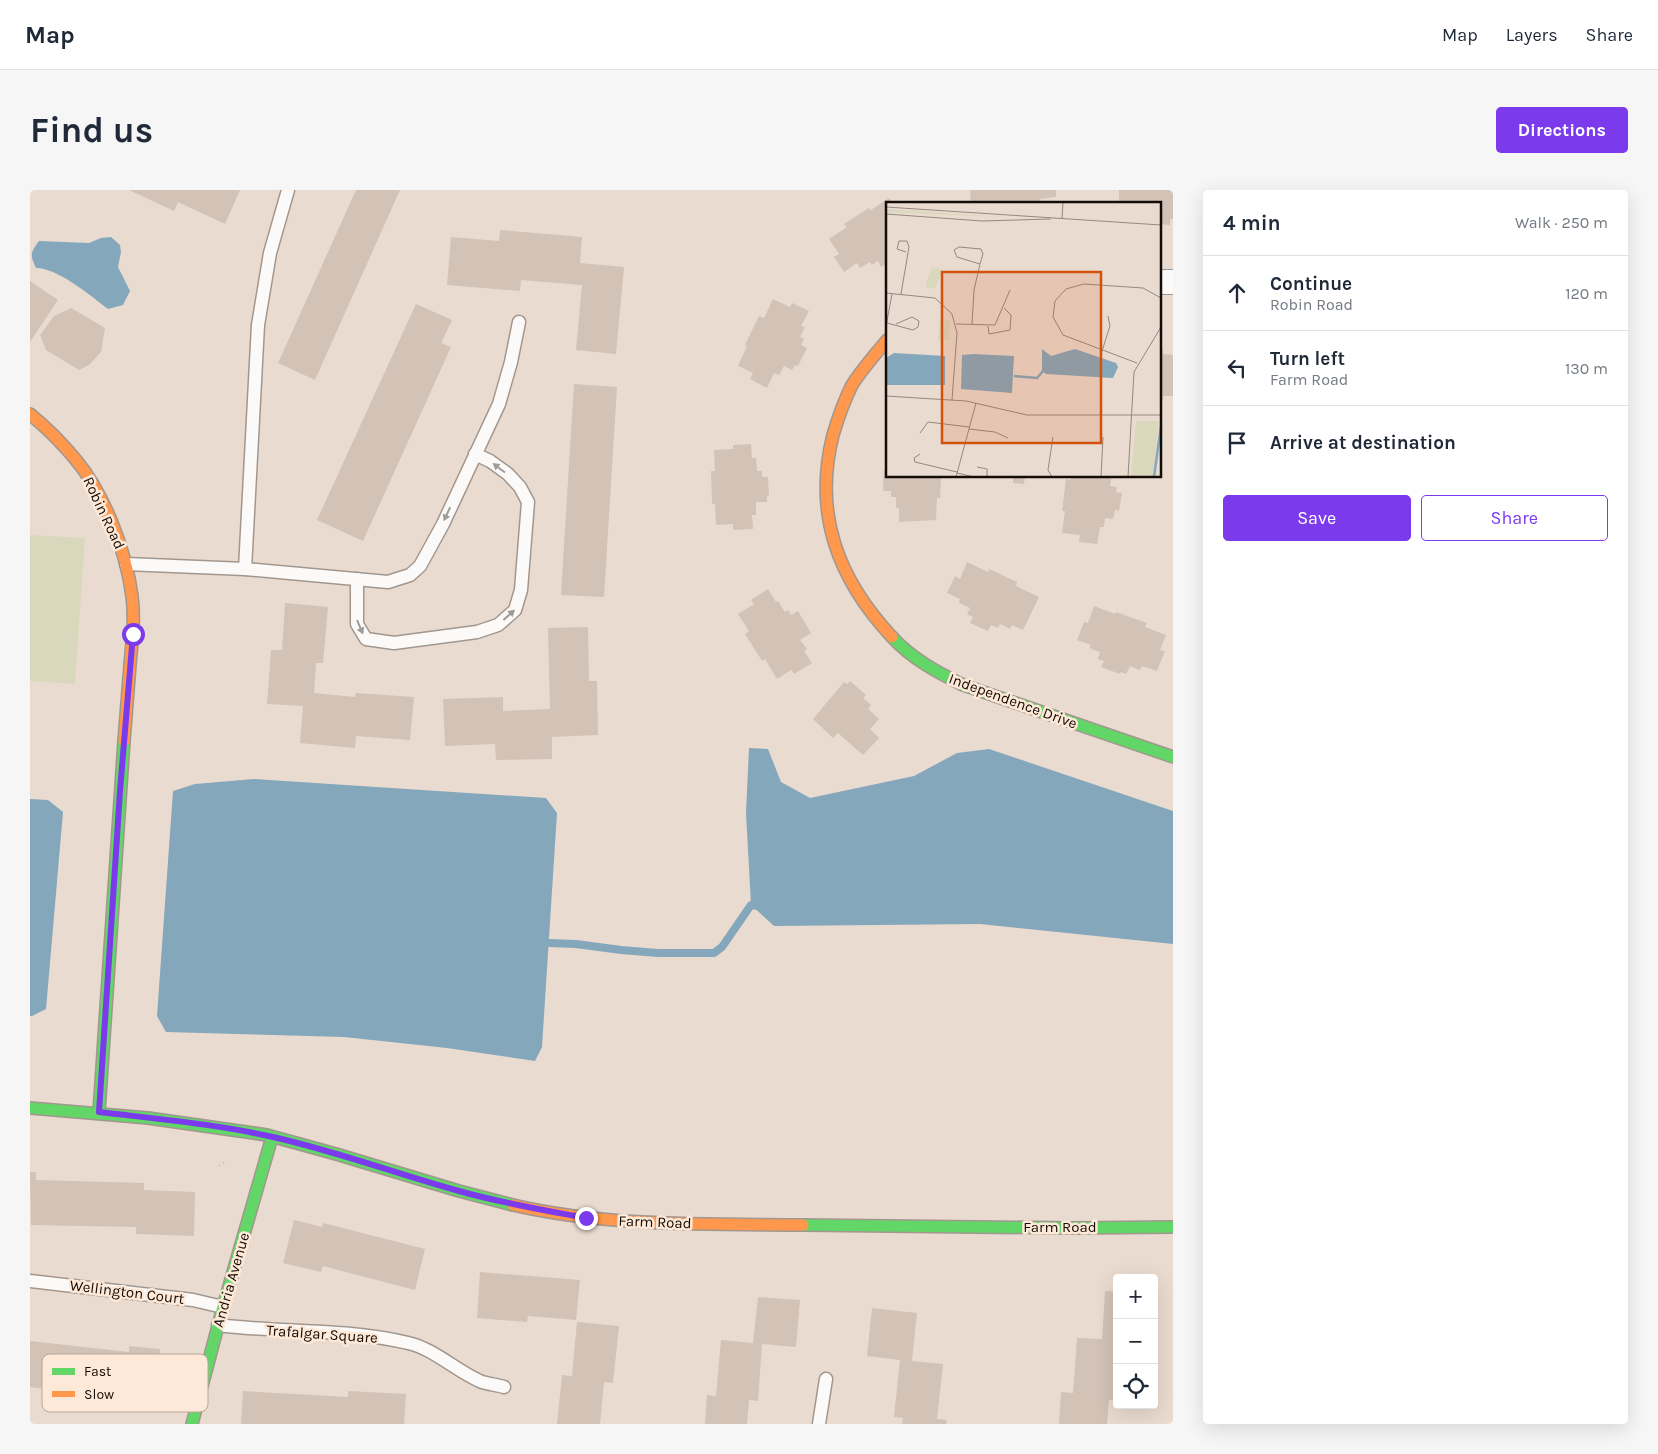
<!DOCTYPE html>
<html lang="en">
<head>
<meta charset="utf-8">
<style>
  body { margin:0; font-family:Karla,sans-serif; background:#f6f6f7; color:#1f2937 }
  .controls { position:absolute; right:15px; bottom:15px; display:grid; overflow:hidden; border-radius:5px; box-shadow:0 5px 20px #0002 }
  .controls button { width:45px; height:45px; display:grid; place-items:center; padding:0; border:0; border-bottom:1px solid #e0e1e3; background:#fff; color:#1f2937; font:25px sans-serif }
  .stop { position:absolute; width:15px; height:15px; margin:-11px; border:4px solid #7c3aed; border-radius:50%; background:#fff }
  .stop.end { background:#7c3aed; border-color:#fff; box-shadow:0 1px 5px #0008 }
  .list { margin:0; padding:0; list-style:none }
  h2 { display:flex; justify-content:space-between; align-items:center; height:65px; margin:0; padding:0 20px; font-size:21px }
  h2 small { font-size:16px; font-weight:400; color:#747a83 }
  .list li { display:grid; grid-template-columns:32px 1fr auto; gap:15px; align-items:center; box-sizing:border-box; height:75px; padding:0 20px; border-top:1px solid #e0e1e3 }
  .list b { display:block; font-size:19px; white-space:nowrap }
  .list p { margin:0; font-size:16px; white-space:nowrap; color:#747a83 }
  .list em { font-size:16px; font-style:normal; color:#747a83 }
  .actions { display:flex; gap:10px; padding:15px 20px }
  .actions a { flex:1; padding:11px 0; border:1px solid #7c3aed; border-radius:5px; text-align:center; font-size:18px; color:#7c3aed }
  .actions .main { background:#7c3aed; color:#fff }
  .icon { flex:none; width:28px; height:28px; fill:none; stroke:currentColor; stroke-width:2; stroke-linecap:round; stroke-linejoin:round }
  .map { position:relative; flex:none; width:1143px; height:1234px; overflow:hidden; border-radius:5px }
  header { display:flex; align-items:center; gap:30px; box-sizing:border-box; height:70px; padding:0 25px; background:#fff; border-bottom:1px solid #e0e1e3 }
  header strong { font-size:24px }
  nav { display:flex; gap:28px; margin-inline-start:auto; font-size:18px }
  .intro { display:flex; align-items:center; justify-content:space-between; box-sizing:border-box; height:120px; padding:0 30px }
  h1 { margin:0; font-size:35px }
  .button { padding:12px 22px; border-radius:5px; background:#7c3aed; color:#fff; font-size:18px; font-weight:700 }
  main { display:flex; gap:30px; padding:0 30px }
  aside { flex:1; background:#fff; border-radius:5px; box-shadow:0 5px 20px #0002 }
  .map>svg:first-child { display:block }
  .garden { fill:#dad8bc }
  .water { fill:#84a7bc }
  .lines { fill:none; stroke-linecap:round; stroke-linejoin:round }
  .stream { stroke:#84a7bc; stroke-width:8 }
  .building { fill:#d3c2b6 }
  .lane-casing { stroke:#a2978f; stroke-width:15 }
  .street-casing { stroke:#a2978f; stroke-width:26 }
  .fast-casing { stroke:#a2978f; stroke-width:14 }
  .slow-casing { stroke:#a2978f; stroke-width:14 }
  .path { stroke:#c5bfbc; stroke-width:3; stroke-dasharray:1 4; stroke-linecap:butt }
  .lane { stroke:#fcfaf8; stroke-width:12 }
  .street { stroke:#fcfaf8; stroke-width:24 }
  .fast { stroke:#63d668; stroke-width:11 }
  .slow { stroke:#ff974d; stroke-width:11 }
  .oneway { fill:#9f9b97 }
  .route { stroke:#7c3aed; stroke-width:6 }
  .labels { text-anchor:middle; dominant-baseline:central; stroke-width:5; stroke-linejoin:round; paint-order:stroke }
  .street-label { font-size:15px; fill:#140c06; stroke:#fee9d8 }
  .inset-river { fill:none; stroke:#84a7bc; stroke-width:2.5 }
  .inset-road { fill:none; stroke:#94887f; stroke-width:1 }
  .view { fill:#d3510b; fill-opacity:0.15; stroke:#d3510b; stroke-width:2.5 }
  .inset-edge { fill:none; stroke:#140c06; stroke-width:2.5 }
  .key { fill:#fee9d8; stroke:#b8a799; stroke-width:1 }
  .key-label { font-size:14px; fill:#140c06 }
</style>
</head>
<body>
<header>
<strong>Map</strong>
<nav><a>Map</a><a>Layers</a><a>Share</a></nav>
</header>
<div class="intro"><h1>Find us</h1><a class="button">Directions</a></div>
<main>
<div class="map">
<svg width="1143" height="1234" viewBox="0 0 1143 1234">
  <rect width="100%" height="100%" fill="#eadbd0"/>
  <polygon class="garden" points="0,345 55,348 45,494 0,491"/>
  <g class="water">
    <path d="M81 47 90 55 91 62 88 77 100 101 93 115 78 119C61 106 28 78 6 78 0 65 0 63 9 51L59 53 71 48Z"/>
    <polygon points="719,558 738,559 751,592 780,608 884,586 927,563 959,559 1143,621 1143,754 950,734 744,736 721,715 716,623"/>
    <polygon points="224,589 516,608 527,623 512,857 505,871 417,858 314,847 136,842 127,826 143,601 165,594"/>
    <polygon points="0,609 18,610 33,622 16,819 2,826 0,826"/>
  </g>
  <g class="lines">
    <polyline class="stream" points="519,753 546,754 591,760 628,763 684,763 692,757 721,715 729,716"/>
  </g>
  <g class="building">
    <polygon points="99,0 210,0 195,34 148,12 144,21"/>
    <polygon points="326,0 370,0 285,190 248,173"/>
    <polygon points="940,0 1026,0 1026,7 1010,9 1010,14 941,14"/>
    <polygon points="1089,0 1143,0 1143,29 1140,29 1140,35 1129,34 1129,14 1089,14"/>
    <polygon points="859,8 863,14 857,14 857,73 851,77 848,71 842,75 840,72 830,78 827,73 814,82 804,67 809,64 799,49 817,37 814,34 839,18 841,20"/>
    <polygon points="470,40 552,47 550,73 594,77 586,164 546,160 552,95 491,90 490,101 417,95 421,47 469,51"/>
    <polygon points="0,91 28,110 0,152"/>
    <polygon points="743,109 760,117 762,113 779,121 771,136 775,137 770,147 774,149 771,155 777,158 768,176 765,175 762,180 754,176 749,185 744,183 737,198 720,189 723,183 708,176 717,156 715,155 729,126 734,128"/>
    <polygon points="386,114 422,130 411,153 421,157 333,351 287,330"/>
    <polygon points="41,118 75,138 71,162 59,175 49,180 16,160 10,145 24,126"/>
    <polygon points="1129,160 1133,160 1133,164 1143,165 1143,206 1133,206 1133,210 1129,210"/>
    <polygon points="544,194 587,197 574,407 531,405"/>
    <polygon points="721,254 722,268 726,268 727,281 732,281 732,287 738,287 739,306 737,306 737,312 726,312 726,325 722,325 723,339 703,340 703,334 686,335 685,314 682,314 681,281 685,281 684,260 703,259 703,255"/>
    <polygon points="854,280 857,280 857,286 911,286 910,308 907,308 906,330 869,332 869,318 866,318 866,307 861,307 861,301 853,301"/>
    <polygon points="983,286 995,286 994,294 983,293"/>
    <polygon points="1041,286 1082,286 1080,296 1087,297 1086,302 1092,303 1089,321 1085,320 1083,329 1075,328 1074,337 1070,337 1067,354 1049,352 1050,345 1032,343 1035,321 1032,321 1036,289 1041,290"/>
    <polygon points="937,372 958,382 959,379 987,392 986,396 1009,407 993,440 982,435 980,439 970,434 968,438 961,435 958,441 940,433 943,427 937,424 940,418 929,413 930,409 917,403 925,386 930,389"/>
    <polygon points="738,399 746,412 748,411 755,422 758,420 761,425 768,421 781,443 770,450 777,459 774,461 782,473 764,484 761,480 747,489 735,469 732,471 715,444 719,441 708,424 724,414 721,410"/>
    <polygon points="255,413 298,417 293,473 286,473 284,503 325,507 326,503 384,507 380,550 326,546 325,558 270,553 273,516 237,514 241,460 252,460"/>
    <polygon points="1064,416 1085,424 1086,422 1117,433 1115,437 1136,445 1130,460 1135,461 1127,481 1112,476 1110,480 1100,476 1096,484 1090,482 1090,484 1071,477 1074,471 1068,469 1070,462 1059,458 1061,455 1047,450 1054,432 1058,433"/>
    <polygon points="558,437 559,491 567,491 568,545 522,547 522,569 466,570 465,554 415,556 413,509 473,507 473,521 520,519 518,438"/>
    <polygon points="820,491 836,505 833,508 841,515 838,519 849,529 840,539 849,548 833,565 808,543 803,548 783,529 814,492 817,494"/>
    <polygon points="0,982 6,982 6,990 114,993 114,1000 165,1002 164,1046 106,1044 106,1037 1,1035"/>
    <polygon points="264,1030 292,1037 293,1033 395,1059 385,1100 293,1076 291,1082 253,1073"/>
    <polygon points="450,1082 550,1090 546,1130 498,1126 497,1132 447,1128"/>
    <polygon points="1075,1101 1087,1102 1087,1210 1079,1210 1077,1234 1029,1234 1031,1202 1043,1203 1047,1148 1072,1149"/>
    <polygon points="728,1107 770,1110 766,1157 732,1154 728,1211 719,1210 717,1234 675,1234 677,1205 686,1206 691,1150 723,1153"/>
    <polygon points="842,1118 887,1123 882,1171 913,1174 907,1229 917,1230 916,1234 872,1234 873,1228 864,1227 870,1170 837,1166"/>
    <polygon points="547,1132 589,1136 583,1193 574,1192 570,1234 527,1234 532,1185 542,1186"/>
    <polygon points="0,1151 99,1162 99,1156 130,1159 125,1205 97,1202 96,1209 0,1197"/>
    <polygon points="213,1201 318,1207 318,1201 376,1204 374,1234 211,1234"/>
  </g>
  <g class="lines">
    <defs>
      <g id="lane">
        <polyline points="96,374 215,379 358,392 380,385 390,376 413,334 469,214 481,172 489,132"/>
        <polyline points="215,379 228,135 240,63 258,0"/>
        <polyline points="327,389 327,434 336,449 364,453 447,442 468,435 485,420 491,400 498,312 490,297 478,284 460,271 445,264"/>
        <polyline points="0,1091 163,1110 193,1117"/>
        <path d="M188 1135C251 1143 316 1138 378 1153 405 1159 427 1182 452 1192 459 1194 467 1195 474 1197"/>
        <polyline points="789,1234 796,1189"/>
      </g>
      <polyline id="street" points="1129,92 1143,92"/>
      <g id="fast">
        <path d="M862 447C882 469 907 482 933 495L1143 567"/>
        <polyline points="0,918 118,928 237,945 306,964 429,1001 483,1015"/>
        <polyline points="69,922 94,551"/>
        <polyline points="773,1035 1043,1038 1143,1037"/>
        <polyline points="162,1234 193,1117 242,947"/>
      </g>
      <g id="slow">
        <path d="M857 150C845 165 832 179 822 195 814 211 808 228 803 245 783 324 808 389 862 447"/>
        <path d="M0 224C17 238 32 253 46 270 75 305 96 361 102 406 105 429 102 452 100 475 98 500 96 525 94 551"/>
        <path d="M483 1015C578 1037 676 1034 773 1035"/>
      </g>
    </defs>
    <use href="#lane" class="lane-casing"/>
    <use href="#street" class="street-casing"/>
    <use href="#fast" class="fast-casing"/>
    <use href="#slow" class="slow-casing"/>
    <polyline class="path" points="189,976 195,972"/>
    <use href="#lane" class="lane"/>
    <use href="#street" class="street"/>
    <use href="#fast" class="fast"/>
    <use href="#slow" class="slow"/>
  </g>
  <defs><path id="oneway-solid" d="M-6-.8H1V-3.2L6.5 0L1 3.2V.8H-6Z" transform="scale(1.25)"/></defs>
  <g class="oneway">
    <use href="#oneway-solid" transform="translate(469 278) rotate(-143)"/>
    <use href="#oneway-solid" transform="translate(417 324) rotate(115)"/>
    <use href="#oneway-solid" transform="translate(479 425) rotate(-42)"/>
    <use href="#oneway-solid" transform="translate(330 437) rotate(67)"/>
  </g>
  <g class="lines">
    <path class="route" d="M103 444 90 601 69 922C127 929 186 934 243 947 306 961 367 984 429 1001 471 1013 513 1020 556 1028"/>
  </g>
  <g class="labels">
    <g class="street-label">
      <text transform="translate(74 323) rotate(65)">Robin Road</text>
      <text transform="translate(983 511) rotate(20)">Independence Drive</text>
      <text transform="translate(625 1032) rotate(2)">Farm Road</text>
      <text x="1030" y="1037">Farm Road</text>
      <text transform="translate(201 1090) rotate(-74)">Andria Avenue</text>
      <text transform="translate(97 1102) rotate(7)">Wellington Court</text>
      <text transform="translate(292 1144) rotate(4)">Trafalgar Square</text>
    </g>
  </g>
  <g transform="translate(856 12)">
    <rect width="275" height="275" fill="#eadbd0"/>
    <path d="M0 7 118 15 0 10Z" fill="#dad8bc"/>
    <path d="M250 219H273L267 275 245 274Z" fill="#dad8bc"/>
    <path d="M46 65 56 68 49 87 39 85ZM54 117 64 118 63 138H52Z" fill="#dad8bc"/>
    <path d="M156 147 165 154 189 147 230 161 232 165 227 176 160 172 156 169ZM8 151 59 154V183H0V156ZM87 152 128 154 126 191 75 187 76 153Z" fill="#84a7bc"/>
    <path class="inset-river" d="M128 174 151 176 157 169M268 275 275 224"/>
    <path class="inset-road" d="M0 5 275 23M0 12 96 19 165 17M176 17 177 0M73 45 95 47 97 52 94 62 71 55 68 48ZM0 91 49 96 66 112 71 131 66 198M15 92 23 45 21 39H13L11 47 20 50M1 121 27 128 32 125 33 119 26 115 10 122M70 122 109 123 124 88M86 122 88 88 94 62M0 124 6 92M102 124 103 132 124 128 125 113 118 106M216 149 224 124 222 114M251 161 177 133 167 115 169 99 180 87 198 82 257 86 275 96M0 194 80 199 141 213H275M83 227 109 230 122 236M34 231 42 220 83 225M34 252 28 256 29 260 71 270M91 265 101 267V275M71 271 88 275M70 275 90 201M166 275 162 268 167 235M215 275 217 235M242 275 248 170 275 125"/>
    <path class="view" d="M56 70H215V241H56Z"/>
    <rect width="275" height="275" class="inset-edge"/>
  </g>
  <rect x="12" y="1164" width="166" height="58" rx="8" class="key"/>
  <rect x="22" y="1178" width="23" height="7" fill="#63d668"/>
  <rect x="22" y="1201" width="23" height="6" fill="#ff974d"/>
  <g class="key-label">
    <text x="54" y="1186">Fast</text>
    <text x="54" y="1209">Slow</text>
  </g>
</svg>
<div class="controls">
<button>+</button>
<button>−</button>
<button><svg class="icon" aria-label="locate" viewBox="0 0 24 24"><circle cx="12" cy="12" r="6"/><path d="M12 2v4M12 18v4M2 12h4M18 12h4"/></svg></button>
</div>
<div class="stop" style="left:103px;top:444px"></div>
<div class="stop end" style="left:556px;top:1028px"></div>
</div>
<aside>
<h2>4 min<small>Walk · 250 m</small></h2>
<ul class="list">
<li><svg class="icon" aria-label="ahead" viewBox="0 0 24 24"><path d="M12 20V5M6 11l6-6 6 6"/></svg><div><b>Continue</b><p>Robin Road</p></div><em>120 m</em></li>
<li><svg class="icon" aria-label="left" viewBox="0 0 24 24"><path d="M17 20v-9H6M10 6l-5 5 5 5"/></svg><div><b>Turn left</b><p>Farm Road</p></div><em>130 m</em></li>
<li><svg class="icon" aria-label="arrive" viewBox="0 0 24 24"><path d="M6 21V4h12l-3 4 3 4H6"/></svg><div><b>Arrive at destination</b></div></li>
</ul>
<div class="actions"><a class="main">Save</a><a>Share</a></div>
</aside>
</main>
</body>
</html>
